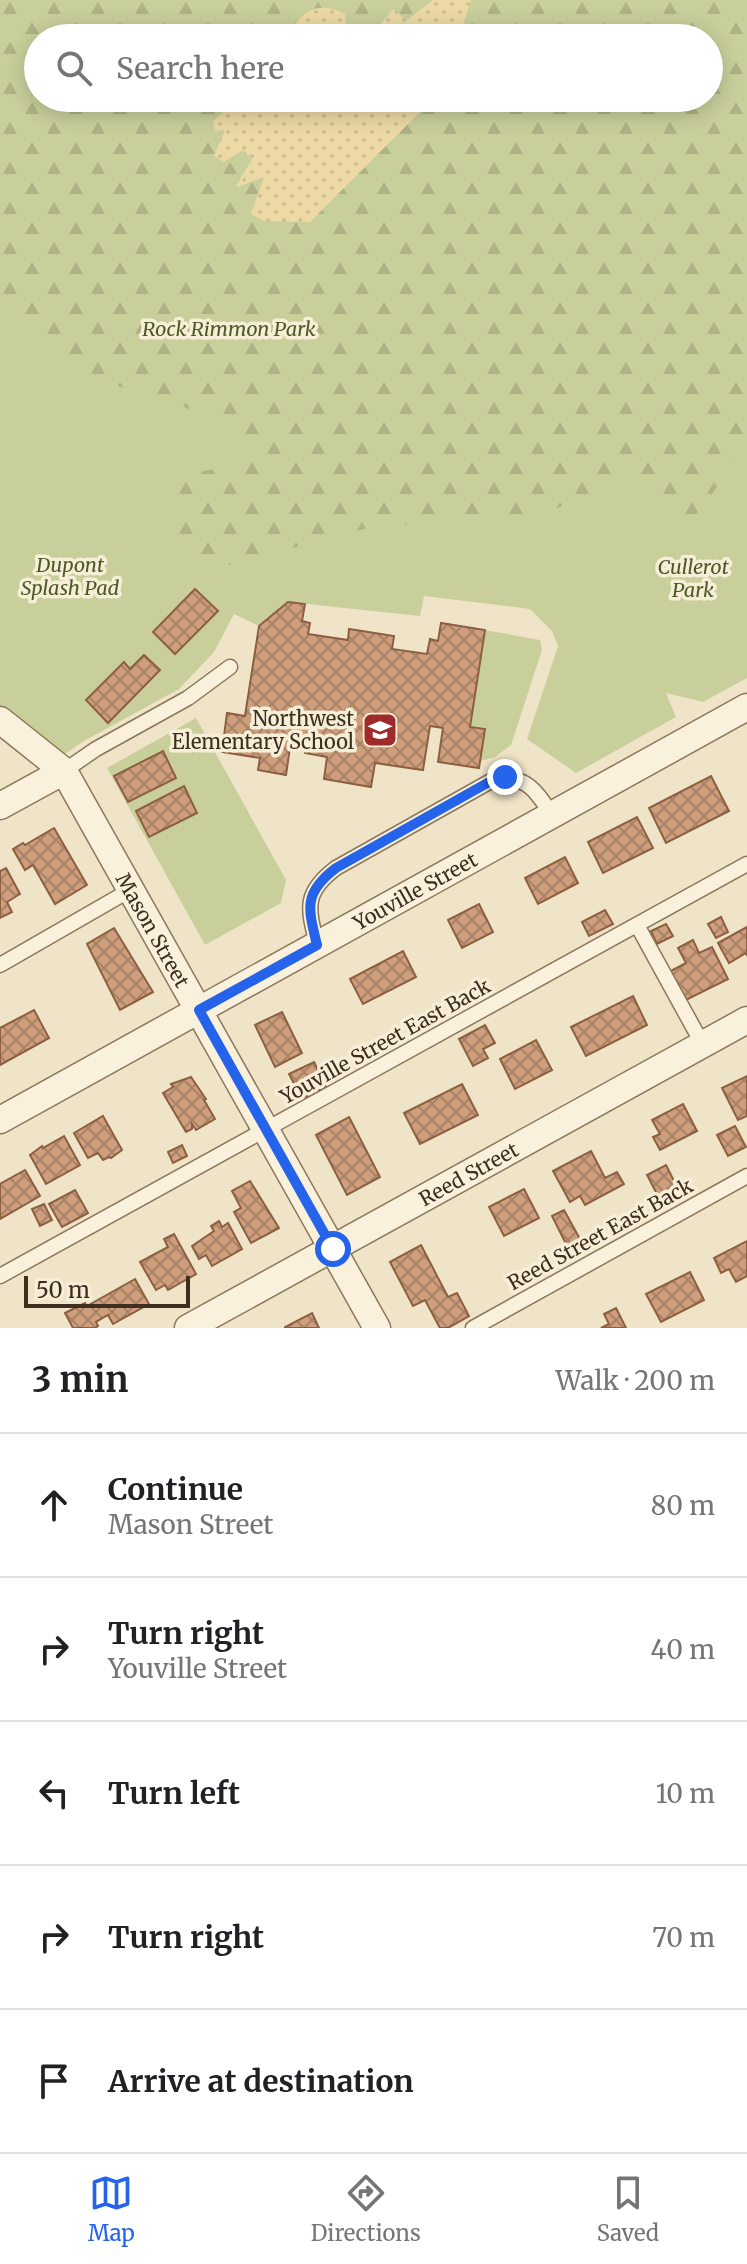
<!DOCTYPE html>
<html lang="en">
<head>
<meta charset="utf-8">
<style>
  body { margin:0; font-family:Merriweather,serif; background:#f6f6f6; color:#202124 }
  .scale { position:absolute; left:24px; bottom:20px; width:166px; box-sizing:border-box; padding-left:8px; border:4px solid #3d2e20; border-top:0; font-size:22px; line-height:28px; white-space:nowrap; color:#3d2e20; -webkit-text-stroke:6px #f7eed8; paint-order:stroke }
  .stop { position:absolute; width:24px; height:24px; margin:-18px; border:6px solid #2563eb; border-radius:50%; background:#fff }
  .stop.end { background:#2563eb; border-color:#fff; box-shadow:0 2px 8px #0008 }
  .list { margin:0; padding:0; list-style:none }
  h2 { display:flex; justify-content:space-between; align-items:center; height:104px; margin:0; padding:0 32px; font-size:34px }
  h2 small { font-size:26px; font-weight:400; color:#757577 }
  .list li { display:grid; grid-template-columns:52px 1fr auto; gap:24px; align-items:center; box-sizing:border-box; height:144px; padding:0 32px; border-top:2px solid #e0e0e0 }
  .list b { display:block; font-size:30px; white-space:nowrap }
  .list p { margin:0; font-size:26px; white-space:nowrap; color:#757577 }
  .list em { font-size:26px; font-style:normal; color:#757577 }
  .icon { flex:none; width:44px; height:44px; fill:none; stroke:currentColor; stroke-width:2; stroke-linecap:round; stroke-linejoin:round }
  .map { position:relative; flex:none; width:747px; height:1328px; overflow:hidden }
  .search { position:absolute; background:#fff; box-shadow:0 4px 20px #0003; left:24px; right:24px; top:24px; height:88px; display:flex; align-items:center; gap:20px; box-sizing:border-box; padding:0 28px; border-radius:44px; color:#757577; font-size:30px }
  .sheet { height:824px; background:#fff }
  nav { display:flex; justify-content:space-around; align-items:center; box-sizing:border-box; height:112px; border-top:2px solid #e0e0e0; background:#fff; font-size:22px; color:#757577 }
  nav a { display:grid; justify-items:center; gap:4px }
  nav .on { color:#2563eb }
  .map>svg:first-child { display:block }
  .green { fill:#c9cf9b; fill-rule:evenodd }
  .forest { fill:url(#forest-firs); fill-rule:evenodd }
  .sand { fill:url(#sand-dots) }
  .building { fill:url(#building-cross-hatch); stroke:#8d5f41; stroke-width:2 }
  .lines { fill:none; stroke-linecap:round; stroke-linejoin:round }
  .service-casing { stroke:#8d765c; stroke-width:17 }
  .minor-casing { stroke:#8d765c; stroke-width:29 }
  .service { stroke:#faf1dc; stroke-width:14 }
  .minor { stroke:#faf1dc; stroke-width:26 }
  .route { stroke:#2563eb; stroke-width:10 }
  .labels { text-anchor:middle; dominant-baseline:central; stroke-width:7; stroke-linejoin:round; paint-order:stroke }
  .park-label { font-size:20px; font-style:italic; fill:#4d5a26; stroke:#f7eed8 }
  .poi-label { font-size:20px; fill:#3d2e20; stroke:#f7eed8; text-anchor:end }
  .street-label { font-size:20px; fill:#3d2e20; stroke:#f7eed8 }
</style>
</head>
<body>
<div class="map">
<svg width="747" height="1328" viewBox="0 0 747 1328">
  <defs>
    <pattern id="forest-firs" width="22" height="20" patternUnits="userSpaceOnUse" patternTransform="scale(2)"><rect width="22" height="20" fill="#c9cf9b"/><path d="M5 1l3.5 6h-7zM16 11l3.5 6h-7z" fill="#aeb285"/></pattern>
    <pattern id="sand-dots" width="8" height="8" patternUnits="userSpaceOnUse" patternTransform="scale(2)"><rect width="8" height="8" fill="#ecd9a5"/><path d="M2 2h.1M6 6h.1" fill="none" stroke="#cbbb8e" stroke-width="1.8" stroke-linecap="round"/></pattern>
    <pattern id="building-cross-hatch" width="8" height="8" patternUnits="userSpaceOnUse" patternTransform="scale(2)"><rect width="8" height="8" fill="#cf9f7d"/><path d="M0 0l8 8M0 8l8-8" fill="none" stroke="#a98266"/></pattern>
  </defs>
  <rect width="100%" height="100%" fill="#f0e4c8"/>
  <g class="green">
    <path d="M0 0H747V678L703 702 666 693 676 717 576 773 527 739 558 646 552 631 530 609 424 596 420 616 288 602 259 626 234 614 214 652 179 689 84 741 62 756 0 708ZM38 38H709V98H38Z"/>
    <polygon points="485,630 540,640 542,650 511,745 495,757 480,761 485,730 470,727"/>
    <polygon points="196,718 286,880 281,903 205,945 107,768"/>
  </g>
  <path class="forest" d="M0 0H747V448L688 525 634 473 538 517 375 526 206 571 170 541 176 476 247 463 227 424 174 403 85 376 0 309ZM38 38H709V98H38Z"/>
  <g class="sand">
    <path d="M433 0H471L459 38H290C297 10 321 0 345 14L346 24 353 34 380 24 394 9 406 21Z"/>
    <polygon points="228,98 434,98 310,222 264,221 251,214 264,177 235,188 252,159 243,150 224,162 214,156 225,130 215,131 213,121 227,109"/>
  </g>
  <g class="building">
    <polygon points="195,589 218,611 175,654 153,632"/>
    <polygon points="288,602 305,604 302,621 310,623 308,634 348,640 349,629 394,636 392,649 427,654 430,639 438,641 441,623 485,630 470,727 485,729 479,768 438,762 443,728 430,726 423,770 375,763 371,787 324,779 327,757 305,753 307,736 292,734 286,775 258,770 260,758 222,752 227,713 245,716 259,626"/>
    <polygon points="144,655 160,670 108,723 86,700 124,662 130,669"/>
    <polygon points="163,751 176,778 128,802 114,776"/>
    <polygon points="711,776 729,811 666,843 649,808"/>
    <polygon points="184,786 197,813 149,837 136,811"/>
    <polygon points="637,817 653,848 603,873 588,842"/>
    <polygon points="54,828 87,885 55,904 33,865 25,870 13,849 23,843 25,845"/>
    <polygon points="565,857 578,883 538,904 525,878"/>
    <polygon points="6,868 20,894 7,902 12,912 0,918 0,871"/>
    <polygon points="479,904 493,932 462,948 448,920"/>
    <polygon points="605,910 613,924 589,936 582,922"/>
    <polygon points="721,917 728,932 716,938 708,924"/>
    <polygon points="666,924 673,936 657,944 651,931"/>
    <polygon points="747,927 747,956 746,953 729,963 718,943"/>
    <polygon points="114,928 153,992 120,1010 87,944"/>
    <polygon points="693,940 699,953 712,947 728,979 684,1001 669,972 686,963 678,948"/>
    <polygon points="403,951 416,977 363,1004 350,979"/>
    <polygon points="633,996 647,1025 586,1056 571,1027"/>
    <polygon points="34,1010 49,1038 0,1065 0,1028"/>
    <polygon points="282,1012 302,1053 275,1067 255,1025"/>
    <polygon points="485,1025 495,1043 483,1049 488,1058 473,1066 459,1039"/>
    <polygon points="536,1040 552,1070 515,1089 500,1059"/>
    <polygon points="314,1062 326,1086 302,1099 289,1074"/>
    <polygon points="747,1076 747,1116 738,1120 722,1088"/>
    <polygon points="191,1077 206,1099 204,1100 215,1119 196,1130 192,1124 192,1129 186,1132 163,1093 173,1087 171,1084"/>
    <polygon points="462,1084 478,1115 420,1144 404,1113"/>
    <polygon points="683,1104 697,1131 660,1150 653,1137 660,1134 652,1120"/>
    <polygon points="103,1116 122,1150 111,1158 109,1157 103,1160 98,1153 88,1158 74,1133"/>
    <polygon points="349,1117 380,1177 347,1195 316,1135"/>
    <polygon points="735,1126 746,1147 728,1156 717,1135"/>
    <polygon points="64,1136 80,1165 46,1184 30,1155 42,1146 43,1148"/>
    <polygon points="182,1145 187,1156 173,1163 168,1152"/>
    <polygon points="591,1151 605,1178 617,1172 624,1184 585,1205 580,1196 570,1202 553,1171"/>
    <polygon points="666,1165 677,1187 658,1196 647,1175"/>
    <polygon points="25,1170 40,1196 0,1219 0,1184"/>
    <polygon points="250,1181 279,1228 251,1243 234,1212 241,1208 232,1191"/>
    <polygon points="524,1189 539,1218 504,1236 489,1207"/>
    <polygon points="75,1190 88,1213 62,1227 49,1204"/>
    <polygon points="44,1204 52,1220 40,1226 32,1209"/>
    <polygon points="564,1210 580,1239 567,1246 552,1216"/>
    <polygon points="219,1221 222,1227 228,1223 242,1249 212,1266 206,1255 199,1259 192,1246 214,1231 211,1226"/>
    <polygon points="174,1234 196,1274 168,1290 165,1285 156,1290 140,1262 168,1247 164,1239"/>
    <polygon points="747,1241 747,1276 736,1282 729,1269 721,1273 714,1258"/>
    <polygon points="421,1245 448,1297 457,1293 469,1316 448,1328 440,1328 425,1300 413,1306 390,1262"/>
    <polygon points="690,1272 704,1300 661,1322 646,1294"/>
    <polygon points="135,1279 149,1304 113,1324 108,1315 96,1322 98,1326 95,1328 73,1328 65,1313 85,1303 87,1306"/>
    <polygon points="616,1308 626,1328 601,1328 609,1324 604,1314"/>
    <polygon points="312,1313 319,1328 285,1328 285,1327"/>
  </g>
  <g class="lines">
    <defs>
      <g id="service">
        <polyline points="64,771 96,749 188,698 230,667"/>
        <polyline points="637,925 703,1045"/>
        <path d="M317 945C308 908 303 893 336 868L498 777C529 778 536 791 552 815"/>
        <polyline points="0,965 132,889"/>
        <polyline points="0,1276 747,864"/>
        <polyline points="473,1328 747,1176"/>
      </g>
      <g id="minor">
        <path id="s1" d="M0 720 64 771 377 1328"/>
        <polyline points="0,806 64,771"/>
        <path id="s2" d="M0 1120 747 707"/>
        <path id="s3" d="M188 1328 747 1020"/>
      </g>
    </defs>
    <use href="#service" class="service-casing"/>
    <use href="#minor" class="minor-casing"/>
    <use href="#service" class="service"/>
    <use href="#minor" class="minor"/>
  </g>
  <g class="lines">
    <path class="route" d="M333 1249 199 1010 317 945C308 908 303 893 336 868L498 777H505"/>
  </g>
  <defs>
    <symbol id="school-square" viewBox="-11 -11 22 22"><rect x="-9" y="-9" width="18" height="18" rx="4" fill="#9e2a2b" stroke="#f7eed8"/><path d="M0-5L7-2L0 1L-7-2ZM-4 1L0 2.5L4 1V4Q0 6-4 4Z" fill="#fff"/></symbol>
  </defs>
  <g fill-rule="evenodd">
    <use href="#school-square" x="360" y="710" width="40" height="40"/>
  </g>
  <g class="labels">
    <g class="park-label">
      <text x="229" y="328">Rock Rimmon Park</text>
      <text x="70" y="564">Dupont<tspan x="70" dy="23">Splash Pad</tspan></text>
      <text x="693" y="566">Cullerot<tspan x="693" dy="23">Park</tspan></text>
    </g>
    <g class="poi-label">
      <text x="354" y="718">Northwest<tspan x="354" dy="23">Elementary School</tspan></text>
    </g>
    <g class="street-label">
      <text stroke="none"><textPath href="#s2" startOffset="474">Youville Street</textPath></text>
      <text stroke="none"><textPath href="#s1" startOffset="264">Mason Street</textPath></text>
      <text transform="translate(385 1041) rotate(-29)">Youville Street East Back</text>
      <text stroke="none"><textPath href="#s3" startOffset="320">Reed Street</textPath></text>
      <text transform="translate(600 1234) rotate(-29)">Reed Street East Back</text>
    </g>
  </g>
</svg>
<div class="scale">50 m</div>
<div class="stop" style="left:333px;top:1249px"></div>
<div class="stop end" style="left:505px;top:777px"></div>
<div class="search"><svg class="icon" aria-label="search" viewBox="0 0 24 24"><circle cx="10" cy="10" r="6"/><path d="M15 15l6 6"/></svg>Search here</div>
</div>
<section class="sheet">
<h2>3 min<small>Walk · 200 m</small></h2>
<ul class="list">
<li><svg class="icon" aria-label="ahead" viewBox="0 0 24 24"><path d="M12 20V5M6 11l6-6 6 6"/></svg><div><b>Continue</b><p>Mason Street</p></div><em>80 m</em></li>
<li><svg class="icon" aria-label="right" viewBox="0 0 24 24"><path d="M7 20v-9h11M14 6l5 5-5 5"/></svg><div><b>Turn right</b><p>Youville Street</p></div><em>40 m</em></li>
<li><svg class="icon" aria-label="left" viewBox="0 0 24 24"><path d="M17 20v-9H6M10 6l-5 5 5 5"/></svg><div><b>Turn left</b></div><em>10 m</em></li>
<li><svg class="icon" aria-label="right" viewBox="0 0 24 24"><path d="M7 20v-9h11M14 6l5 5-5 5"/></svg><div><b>Turn right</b></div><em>70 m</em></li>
<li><svg class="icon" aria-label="arrive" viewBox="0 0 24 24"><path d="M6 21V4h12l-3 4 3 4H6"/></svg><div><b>Arrive at destination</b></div></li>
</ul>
</section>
<nav>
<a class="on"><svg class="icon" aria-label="map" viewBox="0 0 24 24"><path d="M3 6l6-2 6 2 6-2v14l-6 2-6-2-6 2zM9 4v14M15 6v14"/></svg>Map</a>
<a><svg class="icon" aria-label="directions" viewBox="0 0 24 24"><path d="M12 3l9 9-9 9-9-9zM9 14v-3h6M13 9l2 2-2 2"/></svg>Directions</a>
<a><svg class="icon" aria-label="saved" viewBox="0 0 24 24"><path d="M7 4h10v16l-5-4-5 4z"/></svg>Saved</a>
</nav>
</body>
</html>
